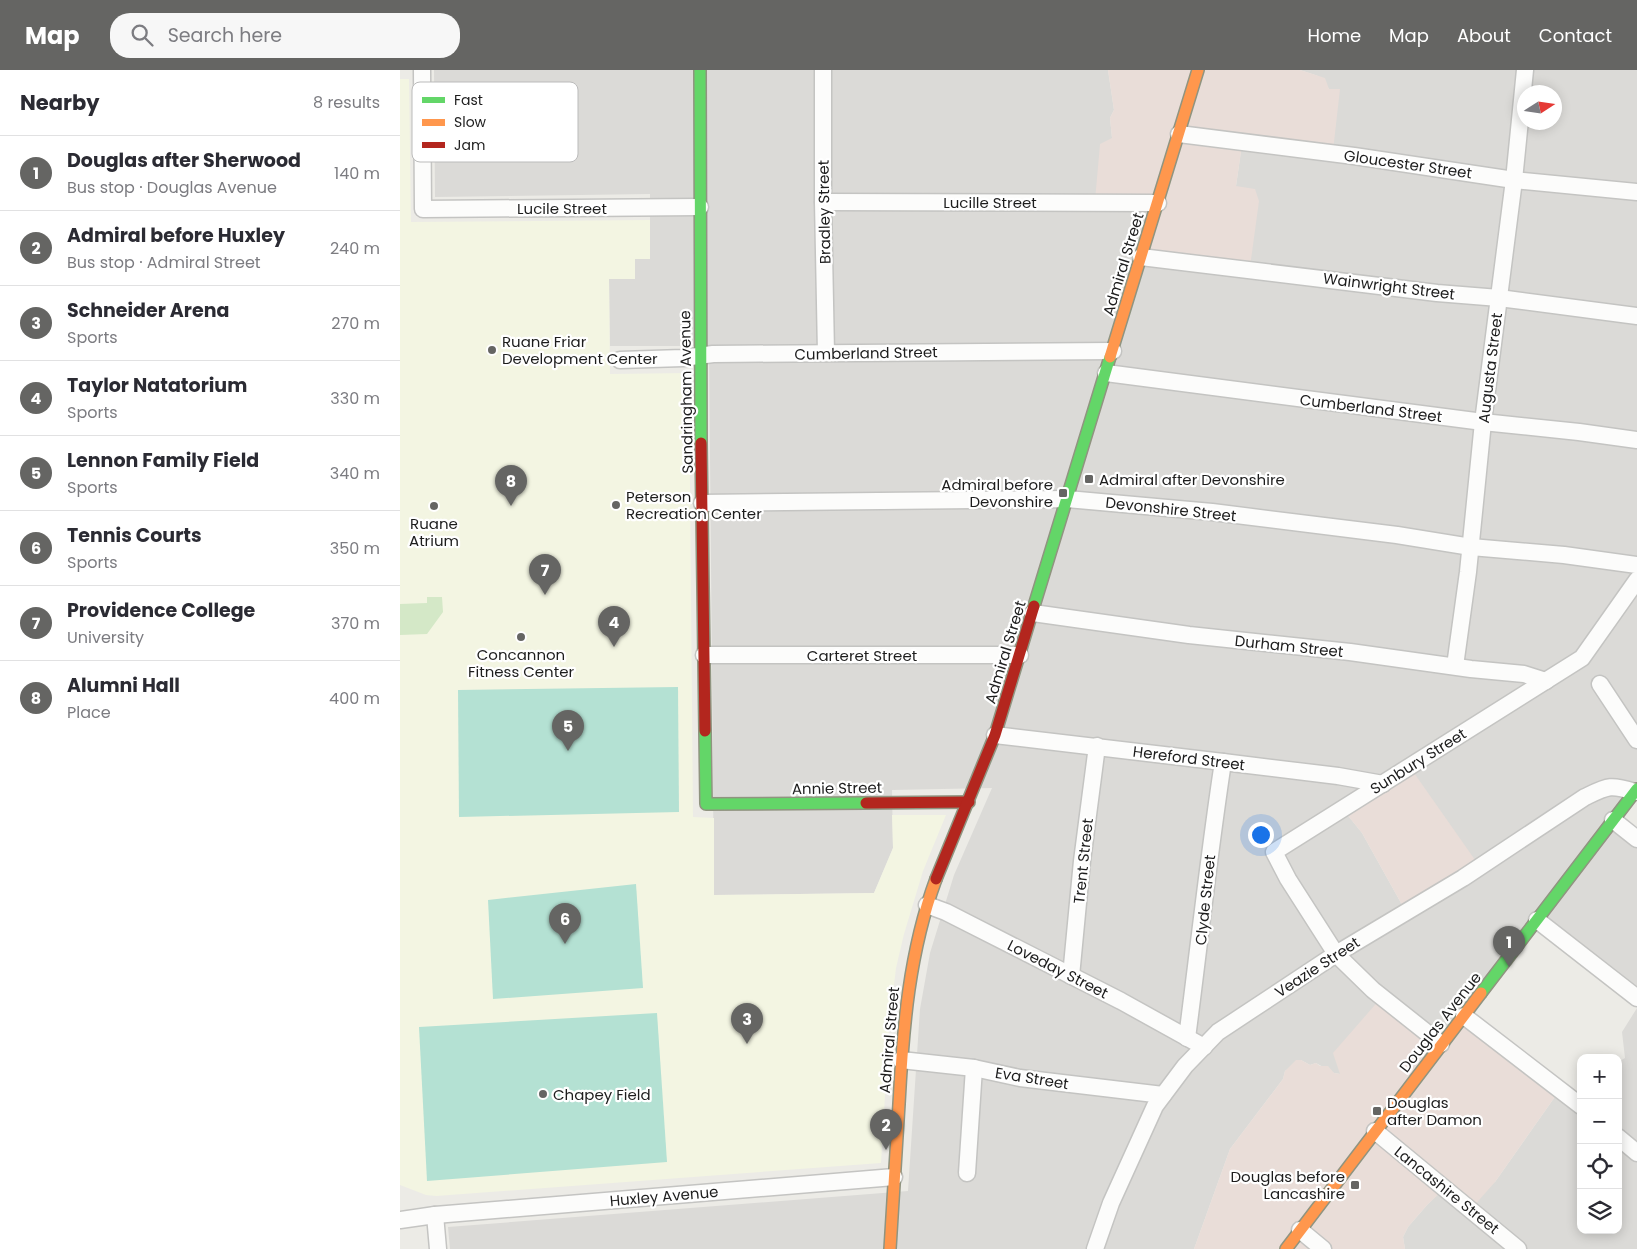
<!DOCTYPE html>
<html lang="en">
<head>
<meta charset="utf-8">
<style>
  body { margin:0; font-family:Poppins,sans-serif; background:#f7f7f7; color:#2b2b33 }
  .controls { position:absolute; right:15px; bottom:15px; display:grid; overflow:hidden; border-radius:10px; box-shadow:0 2px 12px #0003 }
  .controls button { width:45px; height:45px; display:grid; place-items:center; padding:0; border:0; border-bottom:1px solid #e1e1e2; background:#fff; color:#2b2b33; font:25px sans-serif }
  .compass { position:absolute; left:1117px; top:15px; width:45px; height:45px; border-radius:50%; background:#fff; box-shadow:0 2px 12px #0003; rotate:78deg }
  .you { position:absolute; left:860px; top:764px; width:18px; height:18px; margin:-12px; border:4px solid #fff; border-radius:50%; background:#1a73e8; box-shadow:0 0 0 8px #1a73e833 }
  .badge { display:grid; place-items:center; width:32px; height:32px; border-radius:50%; background:#656563; color:#fff; font-size:16px; font-weight:700 }
  .pin { position:absolute; translate:-50% -41px; filter:drop-shadow(0 1px 2px #0008) }
  .pin::after { content:''; position:absolute; top:26px; width:18px; height:15px; background:inherit; clip-path:polygon(0 0,100% 0,50% 100%) }
  .list { margin:0; padding:0; list-style:none }
  h2 { display:flex; justify-content:space-between; align-items:center; height:65px; margin:0; padding:0 20px; font-size:21px }
  h2 small { font-size:16px; font-weight:400; color:#7c7c81 }
  .list li { display:grid; grid-template-columns:32px 1fr auto; gap:15px; align-items:center; box-sizing:border-box; height:75px; padding:0 20px; border-top:1px solid #e1e1e2 }
  .list b { display:block; font-size:19px; white-space:nowrap }
  .list p { margin:0; font-size:16px; white-space:nowrap; color:#7c7c81 }
  .list em { font-size:16px; font-style:normal; color:#7c7c81 }
  .icon { flex:none; width:28px; height:28px; fill:none; stroke:currentColor; stroke-width:2; stroke-linecap:round; stroke-linejoin:round }
  .map { position:relative; flex:none; width:1237px; height:1179px; overflow:hidden }
  header { display:flex; align-items:center; gap:30px; box-sizing:border-box; height:70px; padding:0 25px; background:#656563; color:#fff }
  header strong { font-size:24px }
  nav { display:flex; gap:28px; margin-inline-start:auto; font-size:18px }
  .search { width:350px; height:45px; background:#f7f7f7; display:flex; align-items:center; gap:12px; box-sizing:border-box; padding:0 18px; border-radius:20px; color:#7c7c81; font-size:19px }
  main { display:flex }
  aside { flex:1; background:#fff }
  .map>svg:first-child { display:block }
  .residential { fill:#dbdad7; fill-rule:evenodd }
  .commercial { fill:#e9ddd8 }
  .education { fill:#f3f5e2 }
  .grass { fill:#d4e8c7 }
  .pitch { fill:#b4e1d3 }
  .lines { fill:none; stroke-linecap:round; stroke-linejoin:round }
  .street-casing { stroke:#c4c4c2; stroke-width:19 }
  .fast-casing { stroke:#909480; stroke-width:14 }
  .slow-casing { stroke:#909480; stroke-width:14 }
  .jam-casing { stroke:#909480; stroke-width:14 }
  .street { stroke:#fcfcfb; stroke-width:16 }
  .fast { stroke:#63d668; stroke-width:11 }
  .slow { stroke:#ff974d; stroke-width:11 }
  .jam { stroke:#b3261e; stroke-width:11 }
  .poi-dot { fill:#656563; stroke:#fff; stroke-width:2 }
  .labels { text-anchor:middle; dominant-baseline:central; stroke-width:4.5; stroke-linejoin:round; paint-order:stroke }
  .street-label { font-size:15px; fill:#1d1d1d; stroke:#fff }
  .poi-label { font-size:15px; fill:#1d1d1d; stroke:#fff; text-anchor:start }
  .key { fill:#fff; stroke:#bbb; stroke-width:1 }
  .key-label { font-size:14px; fill:#1d1d1d }
</style>
</head>
<body>
<header>
<strong>Map</strong>
<div class="search"><svg class="icon" aria-label="search" viewBox="0 0 24 24"><circle cx="10" cy="10" r="6"/><path d="M15 15l6 6"/></svg>Search here</div>
<nav><a>Home</a><a>Map</a><a>About</a><a>Contact</a></nav>
</header>
<main>
<aside>
<h2>Nearby<small>8 results</small></h2>
<ul class="list">
<li><span class="badge">1</span><div><b>Douglas after Sherwood</b><p>Bus stop · Douglas Avenue</p></div><em>140 m</em></li>
<li><span class="badge">2</span><div><b>Admiral before Huxley</b><p>Bus stop · Admiral Street</p></div><em>240 m</em></li>
<li><span class="badge">3</span><div><b>Schneider Arena</b><p>Sports</p></div><em>270 m</em></li>
<li><span class="badge">4</span><div><b>Taylor Natatorium</b><p>Sports</p></div><em>330 m</em></li>
<li><span class="badge">5</span><div><b>Lennon Family Field</b><p>Sports</p></div><em>340 m</em></li>
<li><span class="badge">6</span><div><b>Tennis Courts</b><p>Sports</p></div><em>350 m</em></li>
<li><span class="badge">7</span><div><b>Providence College</b><p>University</p></div><em>370 m</em></li>
<li><span class="badge">8</span><div><b>Alumni Hall</b><p>Place</p></div><em>400 m</em></li>
</ul>
</aside>
<div class="map">
<svg width="1237" height="1179" viewBox="0 0 1237 1179">
  <rect width="100%" height="100%" fill="#ecebe6"/>
  <g class="residential">
    <path d="M34 0H708L714 40 710 48 712 68 836 116 842 74 929 19 918 6 900 0H1237V719L1218 744 1237 775V928L1143 854 1062 949 940 1004 934 1003 916 993 910 995 901 990 885 1001 883 1009 830 1079 794 1179H50L48 1157 508 1121 520 939 530 883 554 805 592 718 492 720 493 778 474 823 314 825 309 276H210L209 209 235 189H250V124L35 127ZM1124 22H1154V52H1124ZM945 742 1074 802 1006 842 962 763Z"/>
    <polygon points="1237,938 1237,1179 1005,1179 1003,1167 1008,1157 1027,1135 1041,1121 1095,1112 1159,1021 1181,1035 1181,1160 1218,1160 1218,992 1225,988 1222,962"/>
  </g>
  <g class="commercial">
    <polygon points="708,0 900,0 925,8 929,19 940,19 933,81 842,75 836,116 855,119 859,131 850,197 744,187 752,137 695,131 700,74 712,68 710,48 714,40"/>
    <polygon points="1012,700 1080,797 1006,842 962,763 945,742"/>
    <polygon points="981,928 1040,972 1063,949 1159,1021 1095,1112 1072,1138 1041,1122 1027,1135 1008,1157 1003,1167 1005,1179 794,1179 830,1079 883,1009 885,1001 896,990 901,990 910,995 916,993 920,996 928,996 934,1003 940,1004 933,983"/>
  </g>
  <polygon class="education" points="0,9 9,9 11,152 250,150 250,189 235,189 235,209 209,209 210,304 289,303 293,747 314,748 314,825 474,823 493,778 492,745 546,745 523,801 504,864 496,898 489,958 481,1093 36,1126 26,1125 0,1115"/>
  <polygon class="grass" points="27,527 42,527 43,542 27,564 0,565 0,534 27,533"/>
  <g class="pitch">
    <polygon points="278,617 279,742 59,747 58,620"/>
    <polygon points="236,814 243,918 93,929 88,830"/>
    <polygon points="257,943 267,1092 27,1111 19,957"/>
  </g>
  <g class="lines">
    <defs>
      <g id="street">
        <polyline points="22,0 23,139 300,137"/>
        <polyline points="423,0 423,132 426,283"/>
        <polyline points="779,64 954,86 1114,110 1237,122"/>
        <polyline points="423,132 758,133"/>
        <polyline points="741,187 1037,223 1099,228 1237,246"/>
        <polyline points="220,290 283,288 313,284 713,281"/>
        <polyline points="706,303 1083,352 1179,362 1237,370"/>
        <polyline points="302,433 667,429 812,442 997,465 1071,477 1164,485 1237,495"/>
        <polyline points="633,543 789,565 950,582 1071,599 1124,604 1146,611"/>
        <polyline points="304,585 620,585"/>
        <polyline points="1055,596 1068,502 1083,352 1114,110 1125,0"/>
        <polyline points="1200,614 1237,670"/>
        <polyline points="595,665 823,692 938,706 983,714"/>
        <polyline points="1213,750 1237,769"/>
        <polyline points="527,835 546,842 721,931 804,977"/>
        <polyline points="1137,850 1237,928"/>
        <polyline points="671,906 682,791 697,676"/>
        <polyline points="1064,946 1181,1036"/>
        <path d="M787 968C799 876 809 783 823 692"/>
        <polyline points="1041,974 973,920 936,884 888,809 874,782 1182,588 1237,510"/>
        <polyline points="501,990 574,998 620,1008 763,1025"/>
        <polyline points="975,1061 1118,1179"/>
        <polyline points="1218,1067 1237,1083"/>
        <polyline points="567,1103 574,998"/>
        <polyline points="35,1145 38,1179"/>
        <polyline points="0,1150 35,1145 494,1107"/>
        <polyline points="900,1160 923,1179"/>
        <path d="M695 1179 711 1133 755 1036 785 996 818 962 936 884 1063 808 1185 727C1208 716 1210 714 1235 722"/>
      </g>
      <g id="fast">
        <polyline points="300,0 301,373"/>
        <polyline points="634,536 710,287"/>
        <polyline points="305,661 306,734 466,733"/>
        <polyline points="1081,923 1237,719"/>
      </g>
      <g id="slow">
        <polyline points="710,287 798,0"/>
        <path d="M490 1179C493 1131 496 1083 499 1034 503 958 509 882 536 809"/>
        <polyline points="886,1179 1081,923"/>
      </g>
      <g id="jam">
        <polyline points="301,373 305,661"/>
        <polyline points="466,733 569,732"/>
        <polyline points="536,809 595,665 634,536"/>
      </g>
    </defs>
    <use href="#street" class="street-casing"/>
    <use href="#fast" class="fast-casing"/>
    <use href="#slow" class="slow-casing"/>
    <use href="#jam" class="jam-casing"/>
    <use href="#street" class="street"/>
    <use href="#fast" class="fast"/>
    <use href="#slow" class="slow"/>
    <use href="#jam" class="jam"/>
  </g>
  <g class="poi-dot">
    <circle cx="92" cy="280" r="5"/>
    <rect x="684" y="404" width="10" height="10" rx="2.5"/>
    <rect x="658" y="418" width="10" height="10" rx="2.5"/>
    <circle cx="216" cy="435" r="5"/>
    <circle cx="34" cy="436" r="5"/>
    <circle cx="121" cy="567" r="5"/>
    <circle cx="143" cy="1024" r="5"/>
    <rect x="972" y="1036" width="10" height="10" rx="2.5"/>
    <rect x="950" y="1110" width="10" height="10" rx="2.5"/>
  </g>
  <g class="labels">
    <g class="street-label">
      <text transform="translate(1008 94) rotate(8)">Gloucester Street</text>
      <text x="590" y="132">Lucille Street</text>
      <text x="162" y="138">Lucile Street</text>
      <text transform="translate(424 142) rotate(-91)">Bradley Street</text>
      <text transform="translate(723 194) rotate(-73)">Admiral Street</text>
      <text transform="translate(989 216) rotate(7)">Wainwright Street</text>
      <text transform="translate(466 283) rotate(-1)">Cumberland Street</text>
      <text transform="translate(1090 298) rotate(-83)">Augusta Street</text>
      <text transform="translate(286 322) rotate(-91)">Sandringham Avenue</text>
      <text transform="translate(971 338) rotate(7)">Cumberland Street</text>
      <text transform="translate(771 439) rotate(6)">Devonshire Street</text>
      <text transform="translate(889 576) rotate(6)">Durham Street</text>
      <text transform="translate(605 582) rotate(-73)">Admiral Street</text>
      <text x="462" y="585">Carteret Street</text>
      <text transform="translate(789 688) rotate(7)">Hereford Street</text>
      <text transform="translate(1018 691) rotate(-32)">Sunbury Street</text>
      <text transform="translate(437 718) rotate(-1)">Annie Street</text>
      <text transform="translate(683 791) rotate(-84)">Trent Street</text>
      <text transform="translate(805 830) rotate(-84)">Clyde Street</text>
      <text transform="translate(917 897) rotate(-33)">Veazie Street</text>
      <text transform="translate(658 899) rotate(27)">Loveday Street</text>
      <text transform="translate(1040 952) rotate(-52)">Douglas Avenue</text>
      <text transform="translate(489 970) rotate(-85)">Admiral Street</text>
      <text transform="translate(632 1008) rotate(9)">Eva Street</text>
      <text transform="translate(1047 1120) rotate(39)">Lancashire Street</text>
      <text transform="translate(264 1126) rotate(-5)">Huxley Avenue</text>
    </g>
    <g class="poi-label">
      <text x="102" y="271">Ruane Friar<tspan x="102" dy="17">Development Center</tspan></text>
      <text x="699" y="409">Admiral after Devonshire</text>
      <text x="653" y="414" text-anchor="end">Admiral before<tspan x="653" dy="17">Devonshire</tspan></text>
      <text x="226" y="426">Peterson<tspan x="226" dy="17">Recreation Center</tspan></text>
      <text x="34" y="453" text-anchor="middle">Ruane<tspan x="34" dy="17">Atrium</tspan></text>
      <text x="121" y="584" text-anchor="middle">Concannon<tspan x="121" dy="17">Fitness Center</tspan></text>
      <text x="153" y="1024">Chapey Field</text>
      <text x="987" y="1032">Douglas<tspan x="987" dy="17">after Damon</tspan></text>
      <text x="945" y="1106" text-anchor="end">Douglas before<tspan x="945" dy="17">Lancashire</tspan></text>
    </g>
  </g>
  <rect x="12" y="12" width="166" height="80" rx="8" class="key"/>
  <rect x="22" y="27" width="23" height="6" fill="#63d668"/>
  <rect x="22" y="49" width="23" height="7" fill="#ff974d"/>
  <rect x="22" y="72" width="23" height="6" fill="#b3261e"/>
  <g class="key-label">
    <text x="54" y="35">Fast</text>
    <text x="54" y="57">Slow</text>
    <text x="54" y="80">Jam</text>
  </g>
</svg>
<div class="controls">
<button>+</button>
<button>−</button>
<button><svg class="icon" aria-label="locate" viewBox="0 0 24 24"><circle cx="12" cy="12" r="6"/><path d="M12 2v4M12 18v4M2 12h4M18 12h4"/></svg></button>
<button><svg class="icon" aria-label="layers" viewBox="0 0 24 24"><path d="M12 4l9 5-9 5-9-5zM3 14l9 5 9-5"/></svg></button>
</div>
<svg class="compass" viewBox="-18 -18 36 36"><path d="M0-13l5 13h-10z" fill="#e53935"/><path d="M0 13l5-13h-10z" fill="#7c7c81"/></svg>
<div class="you"></div>
<div class="pin badge" style="left:1109px;top:897px">1</div>
<div class="pin badge" style="left:486px;top:1080px">2</div>
<div class="pin badge" style="left:347px;top:974px">3</div>
<div class="pin badge" style="left:214px;top:577px">4</div>
<div class="pin badge" style="left:168px;top:681px">5</div>
<div class="pin badge" style="left:165px;top:874px">6</div>
<div class="pin badge" style="left:145px;top:525px">7</div>
<div class="pin badge" style="left:111px;top:436px">8</div>
</div>
</main>
</body>
</html>
